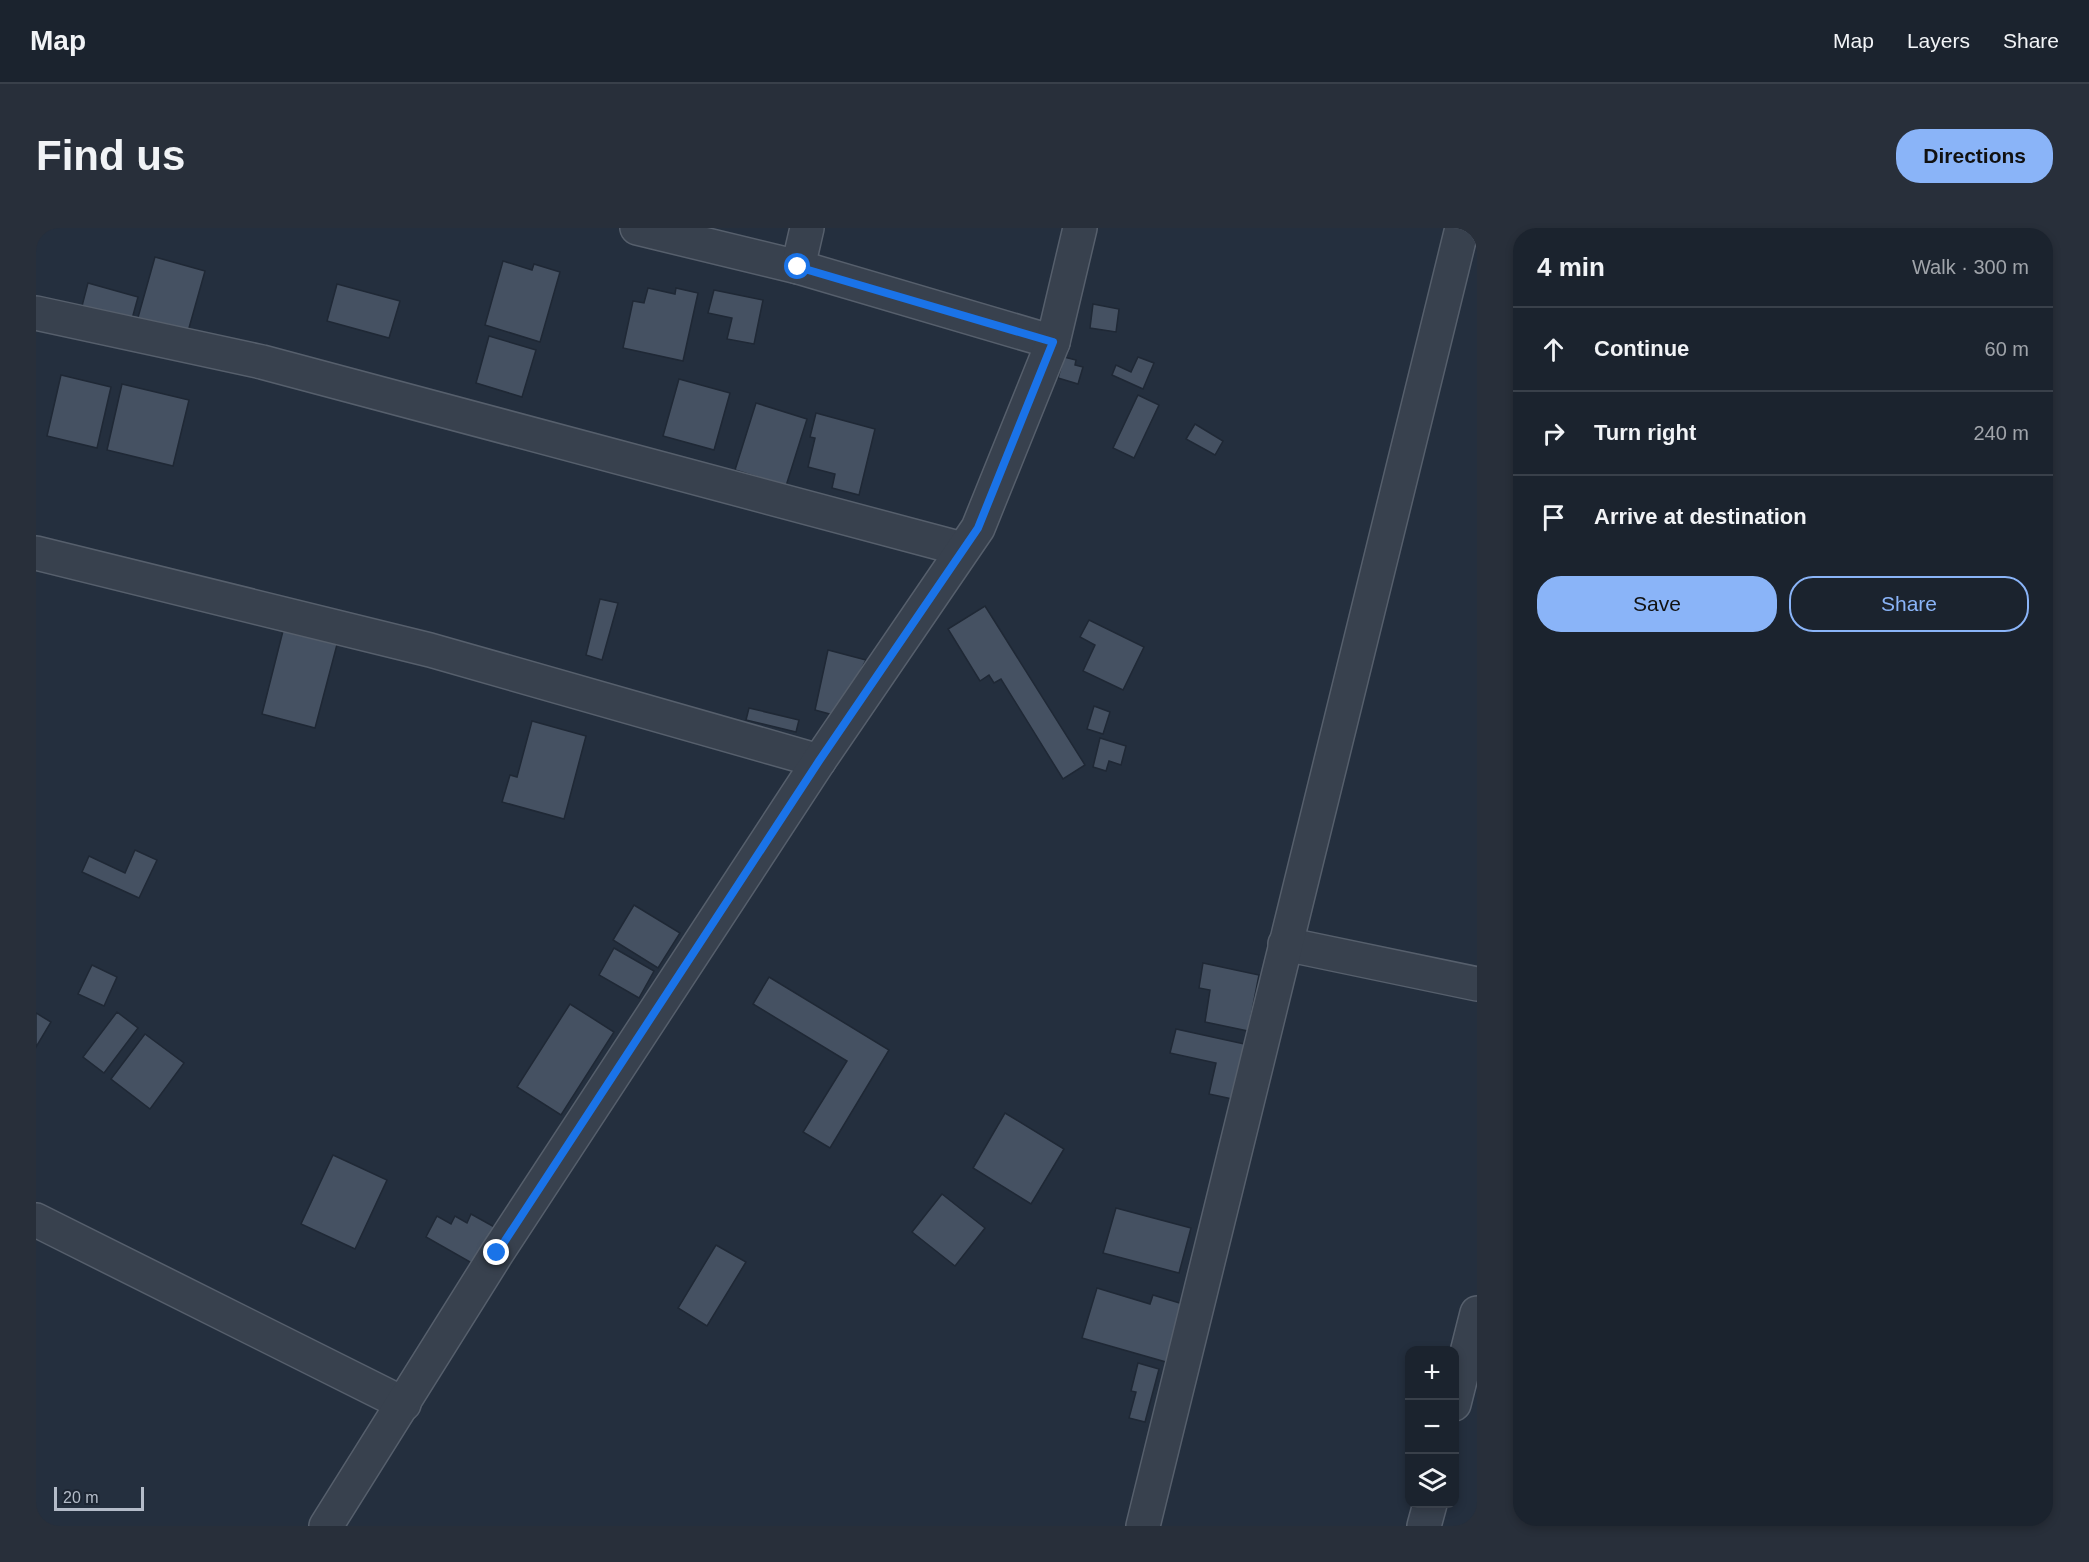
<!DOCTYPE html>
<html lang="en">
<head>
<meta charset="utf-8">
<style>
  body { margin:0; font-family:Helvetica,sans-serif; background:#282f3a; color:#f1f3f6 }
  .controls { position:absolute; right:18px; bottom:18px; display:grid; overflow:hidden; border-radius:12px; box-shadow:0 3px 9px #0003 }
  .controls button { width:54px; height:54px; display:grid; place-items:center; padding:0; border:0; border-bottom:2px solid #39404a; background:#1b232e; color:#f1f3f6; font:30px sans-serif }
  .scale { position:absolute; left:18px; bottom:15px; width:90px; box-sizing:border-box; padding-left:6px; border:3px solid #b4bcc9; border-top:0; font-size:16px; line-height:21px; white-space:nowrap; color:#b4bcc9; -webkit-text-stroke:4px #1d2633; paint-order:stroke }
  .stop { position:absolute; width:18px; height:18px; margin:-14px; border:4px solid #1a73e8; border-radius:50%; background:#fff }
  .stop.end { background:#1a73e8; border-color:#fff; box-shadow:0 2px 6px #0008 }
  .list { margin:0; padding:0; list-style:none }
  h2 { display:flex; justify-content:space-between; align-items:center; height:78px; margin:0; padding:0 24px; font-size:26px }
  h2 small { font-size:20px; font-weight:400; color:#a0a4aa }
  .list li { display:grid; grid-template-columns:39px 1fr auto; gap:18px; align-items:center; box-sizing:border-box; height:84px; padding:0 24px; border-top:2px solid #39404a }
  .list b { display:block; font-size:22px; white-space:nowrap }
  .list em { font-size:20px; font-style:normal; color:#a0a4aa }
  .actions { display:flex; gap:12px; padding:18px 24px }
  .actions a { flex:1; padding:14px 0; border:2px solid #8ab4f8; border-radius:24px; text-align:center; font-size:21px; color:#8ab4f8 }
  .actions .main { background:#8ab4f8; color:#111 }
  .icon { flex:none; width:33px; height:33px; fill:none; stroke:currentColor; stroke-width:2; stroke-linecap:round; stroke-linejoin:round }
  .map { position:relative; flex:none; width:1441px; height:1298px; overflow:hidden; border-radius:24px }
  header { display:flex; align-items:center; gap:36px; box-sizing:border-box; height:84px; padding:0 30px; background:#1b232e; border-bottom:2px solid #39404a }
  header strong { font-size:28px }
  nav { display:flex; gap:33px; margin-inline-start:auto; font-size:21px }
  .intro { display:flex; align-items:center; justify-content:space-between; box-sizing:border-box; height:144px; padding:0 36px }
  h1 { margin:0; font-size:42px }
  .button { padding:15px 27px; border-radius:24px; background:#8ab4f8; color:#111; font-size:21px; font-weight:700 }
  main { display:flex; gap:36px; padding:0 36px }
  aside { flex:1; background:#1b232e; border-radius:24px; box-shadow:0 3px 9px #0003 }
  .map>svg:first-child { display:block }
  .building { fill:#455162; stroke:#1f2835; stroke-width:1.5 }
  .lines { fill:none; stroke-linecap:round; stroke-linejoin:round }
  .minor-casing { stroke:#565f6c; stroke-width:36 }
  .minor { stroke:#38414e; stroke-width:33 }
  .route { stroke:#1a73e8; stroke-width:8 }
</style>
</head>
<body>
<header>
<strong>Map</strong>
<nav><a>Map</a><a>Layers</a><a>Share</a></nav>
</header>
<div class="intro"><h1>Find us</h1><a class="button">Directions</a></div>
<main>
<div class="map">
<svg width="1441" height="1298" viewBox="0 0 1441 1298">
  <rect width="100%" height="100%" fill="#242f3e"/>
  <g class="building">
    <polygon points="119,29 169,43 151,107 101,93"/>
    <polygon points="467,33 496,42 498,36 524,44 504,114 449,97"/>
    <polygon points="52,55 102,69 96,91 46,78"/>
    <polygon points="301,56 364,73 353,110 291,93"/>
    <polygon points="612,60 639,66 640,60 662,65 647,133 587,120 597,73 608,75"/>
    <polygon points="678,62 727,72 718,116 691,111 696,90 672,85"/>
    <polygon points="1057,76 1083,81 1080,104 1054,100"/>
    <polygon points="453,108 500,122 486,169 440,155"/>
    <polygon points="1028,129 1040,132 1039,137 1047,139 1042,156 1022,150"/>
    <polygon points="1102,129 1118,135 1107,161 1076,147 1080,137 1095,144"/>
    <polygon points="25,147 75,159 61,220 11,208"/>
    <polygon points="643,151 694,165 678,222 627,208"/>
    <polygon points="86,156 153,172 137,238 71,222"/>
    <polygon points="1102,167 1123,177 1098,230 1077,220"/>
    <polygon points="720,175 771,191 750,258 699,242"/>
    <polygon points="780,185 839,201 823,267 796,260 799,246 772,239 779,210 774,209"/>
    <polygon points="1159,196 1187,213 1179,227 1150,211"/>
    <polygon points="564,371 582,375 566,432 550,427"/>
    <polygon points="949,378 1049,537 1027,551 965,451 958,455 953,447 944,453 912,401"/>
    <polygon points="1053,392 1108,419 1087,462 1047,443 1059,417 1044,409"/>
    <polygon points="249,395 303,409 279,500 226,486"/>
    <polygon points="792,422 830,432 801,488 779,482"/>
    <polygon points="1058,478 1074,484 1067,506 1051,501"/>
    <polygon points="713,480 763,492 760,504 710,492"/>
    <polygon points="496,493 550,508 528,591 466,574 474,547 481,549"/>
    <polygon points="1064,510 1090,518 1085,537 1073,533 1070,543 1057,539"/>
    <polygon points="99,622 121,632 103,670 46,644 53,628 89,645"/>
    <polygon points="598,677 644,705 622,740 577,712"/>
    <polygon points="578,720 618,743 603,770 563,747"/>
    <polygon points="1167,735 1223,747 1212,803 1169,794 1174,762 1163,760"/>
    <polygon points="56,737 81,749 68,778 42,766"/>
    <polygon points="733,749 853,822 794,920 767,904 811,833 717,776"/>
    <polygon points="534,776 578,804 525,887 481,859"/>
    <polygon points="81,784 102,800 68,845 47,829"/>
    <polygon points="0,785 15,794 0,819"/>
    <polygon points="1140,801 1213,817 1201,872 1173,866 1180,835 1134,825"/>
    <polygon points="109,806 148,835 114,881 75,851"/>
    <polygon points="969,885 1028,921 995,976 937,940"/>
    <polygon points="297,927 351,952 319,1021 265,996"/>
    <polygon points="906,966 949,1000 919,1038 876,1004"/>
    <polygon points="1080,980 1155,1000 1143,1045 1067,1025"/>
    <polygon points="435,986 462,1001 441,1038 390,1009 401,988 415,996 419,988 431,995"/>
    <polygon points="680,1017 710,1034 671,1098 642,1080"/>
    <polygon points="1061,1060 1114,1076 1117,1067 1147,1076 1130,1134 1046,1110"/>
    <polygon points="1102,1135 1123,1141 1109,1194 1093,1190 1100,1164 1095,1163"/>
  </g>
  <g class="lines">
    <defs>
      <g id="minor">
        <polyline points="601,0 762,39 1017,114"/>
        <polyline points="762,39 771,0"/>
        <polyline points="0,85 226,134 926,321"/>
        <polyline points="0,325 394,422 783,533"/>
        <polyline points="1249,716 1441,756"/>
        <polyline points="0,992 368,1176"/>
        <polyline points="1418,1176 1441,1085"/>
        <polyline points="290,1298 461,1025 783,533 942,300 1017,114 1044,0"/>
        <polyline points="1107,1298 1426,0"/>
        <polyline points="1388,1298 1394,1276"/>
      </g>
    </defs>
    <use href="#minor" class="minor-casing"/>
    <use href="#minor" class="minor"/>
  </g>
  <g class="lines">
    <polyline class="route" points="461,1025 783,533 942,300 1017,114 762,39"/>
  </g>
</svg>
<div class="controls">
<button>+</button>
<button>−</button>
<button><svg class="icon" aria-label="layers" viewBox="0 0 24 24"><path d="M12 4l9 5-9 5-9-5zM3 14l9 5 9-5"/></svg></button>
</div>
<div class="scale">20 m</div>
<div class="stop" style="left:762px;top:39px"></div>
<div class="stop end" style="left:461px;top:1025px"></div>
</div>
<aside>
<h2>4 min<small>Walk · 300 m</small></h2>
<ul class="list">
<li><svg class="icon" aria-label="ahead" viewBox="0 0 24 24"><path d="M12 20V5M6 11l6-6 6 6"/></svg><div><b>Continue</b></div><em>60 m</em></li>
<li><svg class="icon" aria-label="right" viewBox="0 0 24 24"><path d="M7 20v-9h11M14 6l5 5-5 5"/></svg><div><b>Turn right</b></div><em>240 m</em></li>
<li><svg class="icon" aria-label="arrive" viewBox="0 0 24 24"><path d="M6 21V4h12l-3 4 3 4H6"/></svg><div><b>Arrive at destination</b></div></li>
</ul>
<div class="actions"><a class="main">Save</a><a>Share</a></div>
</aside>
</main>
</body>
</html>
